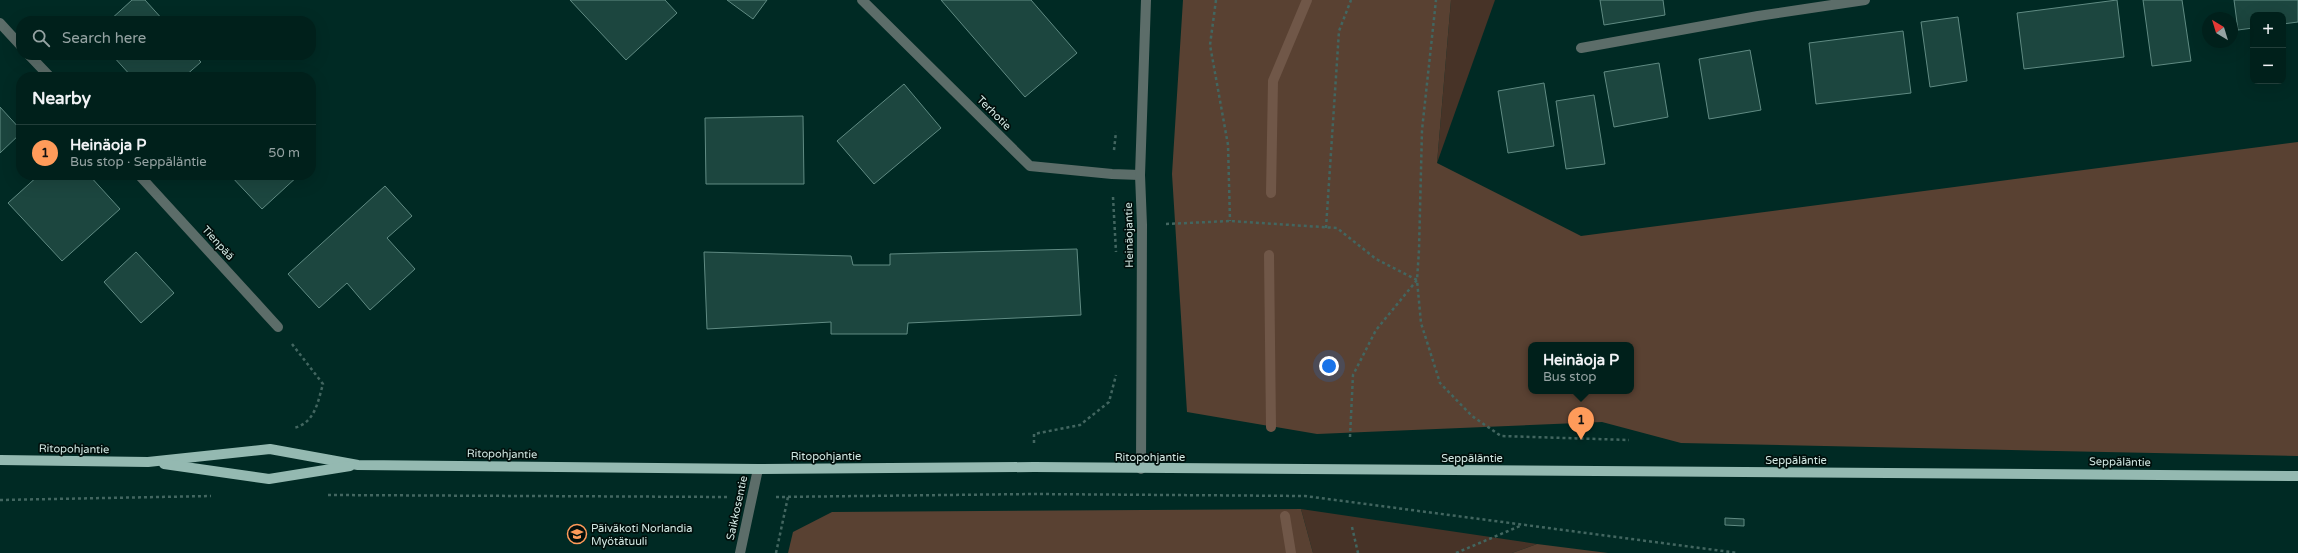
<!DOCTYPE html>
<html lang="en">
<head>
<meta charset="utf-8">
<style>
  body { margin:0; font-family:"Varela Round",sans-serif; background:#0a2824; color:#f1f3f6 }
  .controls { position:absolute; right:12px; top:12px; display:grid; overflow:hidden; border-radius:8px; box-shadow:0 4px 16px #0002 }
  .controls button { width:36px; height:36px; display:grid; place-items:center; padding:0; border:0; border-bottom:1px solid #223e3a; background:#00201b; color:#f1f3f6; font:20px sans-serif }
  .compass { position:absolute; left:2202px; top:12px; width:36px; height:36px; border-radius:50%; background:#00201b; box-shadow:0 4px 16px #0002; rotate:322deg }
  .you { position:absolute; left:1329px; top:366px; width:14px; height:14px; margin:-10px; border:3px solid #fff; border-radius:50%; background:#1a73e8; box-shadow:0 0 0 6px #1a73e833 }
  .badge { display:grid; place-items:center; width:26px; height:26px; border-radius:50%; background:#ff9b5a; color:#111; font-size:13px; font-weight:700 }
  .pin { position:absolute; translate:-50% -33px; filter:drop-shadow(0 1px 2px #0008) }
  .pin::after { content:''; position:absolute; top:21px; width:14px; height:12px; background:inherit; clip-path:polygon(0 0,100% 0,50% 100%) }
  .popup { position:absolute; left:1528px; top:342px; width:106px; height:52px; box-sizing:border-box; display:grid; place-content:center; border-radius:8px; background:#00201b; filter:drop-shadow(0 1px 3px #0005); font-size:13px; white-space:nowrap; color:#95a3a3 }
  .popup b { font-size:15px; color:#f1f3f6 }
  .popup::after { content:''; position:absolute; left:50%; top:100%; margin-left:-8px; border:8px solid transparent; border-top-color:#00201b }
  .list { margin:0; padding:0; list-style:none }
  h2 { display:flex; justify-content:space-between; align-items:center; height:52px; margin:0; padding:0 16px; font-size:17px }
  h2 small { font-size:13px; font-weight:400; color:#95a3a3 }
  .list li { display:grid; grid-template-columns:26px 1fr auto; gap:12px; align-items:center; box-sizing:border-box; height:56px; padding:0 16px; border-top:1px solid #223e3a }
  .list b { display:block; font-size:15px; white-space:nowrap }
  .list p { margin:0; font-size:13px; white-space:nowrap; color:#95a3a3 }
  .list em { font-size:13px; font-style:normal; color:#95a3a3 }
  .icon { flex:none; width:22px; height:22px; fill:none; stroke:currentColor; stroke-width:2; stroke-linecap:round; stroke-linejoin:round }
  .map { position:relative; flex:none; width:2298px; height:553px; overflow:hidden }
  .search { position:absolute; background:#00201b; box-shadow:0 4px 16px #0002; left:16px; top:16px; width:300px; height:44px; display:flex; align-items:center; gap:10px; box-sizing:border-box; padding:0 14px; border-radius:16px; color:#95a3a3; font-size:15px }
  .panel { position:absolute; background:#00201b; box-shadow:0 4px 16px #0002; left:16px; top:72px; width:300px; height:108px; border-radius:16px }
  .map>svg:first-child { display:block }
  .green { fill:#473327 }
  .forest { fill:#594132; fill-rule:evenodd }
  .lines { fill:none; stroke-linecap:round; stroke-linejoin:round }
  .stream { stroke:#705748; stroke-width:10 }
  .building { fill:#1c463f; stroke:#608b83 }
  .path { stroke:#426660; stroke-width:2.5; stroke-dasharray:3 3; stroke-linecap:butt }
  .minor { stroke:#5c6d69; stroke-width:10 }
  .major { stroke:#94b9b1; stroke-width:10 }
  .labels { text-anchor:middle; dominant-baseline:central; stroke-width:3.5; stroke-linejoin:round; paint-order:stroke }
  .street-label { font-size:11px; fill:#d2e8e3; stroke:#010f0c }
  .poi-label { font-size:11px; fill:#d2e8e3; stroke:#010f0c; text-anchor:start }
</style>
</head>
<body>
<div class="map">
<svg width="2298" height="553" viewBox="0 0 2298 553">
  <rect width="100%" height="100%" fill="#002a24"/>
  <g class="green">
    <polygon points="1451,0 1495,0 1437,163"/>
    <polygon points="1301,509 1537,544 1512,553 1313,553"/>
  </g>
  <g class="forest">
    <path d="M1183 0H1451L1437 163 1581 236 2298 142V456L1681 443 1602 422 1317 434 1187 412 1172 174ZM1531 345H1631V391H1531Z"/>
    <polygon points="1301,509 1313,553 788,553 793,532 832,512"/>
    <polygon points="1537,544 1608,553 1512,553"/>
  </g>
  <g class="lines">
    <g class="stream">
      <polyline points="1271,193 1273,81 1307,0"/>
      <polyline points="1269,255 1271,427"/>
      <polyline points="1285,516 1291,553"/>
    </g>
  </g>
  <g class="building">
    <polygon points="132,0 145,0 164,21 109,21"/>
    <polygon points="570,0 665,0 677,13 626,60"/>
    <polygon points="727,0 767,0 753,19"/>
    <polygon points="941,0 1031,0 1077,53 1025,97"/>
    <polygon points="1600,0 1663,0 1665,15 1604,25"/>
    <polygon points="2117,0 2124,57 2024,69 2017,13"/>
    <polygon points="2143,0 2182,0 2191,61 2152,66"/>
    <polygon points="2234,0 2298,0 2298,22 2283,24 2283,15 2253,15 2253,28 2238,30"/>
    <polygon points="1958,17 1967,81 1930,87 1921,22"/>
    <polygon points="1903,31 1911,93 1816,104 1809,43"/>
    <polygon points="1750,50 1761,110 1709,119 1699,59"/>
    <polygon points="112,55 194,55 201,62 184,77 132,77"/>
    <polygon points="1659,63 1668,117 1614,127 1604,72"/>
    <polygon points="1544,83 1554,146 1508,153 1498,91"/>
    <polygon points="904,84 941,128 874,184 837,141"/>
    <polygon points="1594,95 1605,164 1566,169 1556,101"/>
    <polygon points="0,107 21,130 21,133 0,153"/>
    <polygon points="803,116 804,184 706,184 705,118"/>
    <polygon points="39,175 89,175 120,209 62,261 8,203"/>
    <polygon points="230,175 299,175 262,209"/>
    <polygon points="385,186 412,216 387,238 415,269 370,310 347,283 319,308 288,274"/>
    <polygon points="1077,249 1081,315 908,323 907,334 831,334 831,322 707,329 704,252 851,256 853,265 890,265 890,254"/>
    <polygon points="136,252 174,293 141,323 104,282"/>
    <polygon points="1725,518 1744,519 1744,526 1725,525"/>
  </g>
  <g class="lines">
    <g class="path">
      <polyline points="1216,0 1210,45 1228,145 1230,221"/>
      <polyline points="1114,150 1116,132"/>
      <polyline points="1113,197 1116,252"/>
      <polyline points="1166,224 1230,221 1337,228 1376,259 1417,280 1421,323 1440,383 1472,416 1501,436 1629,440"/>
      <polyline points="1326,228 1339,31 1351,0"/>
      <path d="M292 344 323 384C318 401 315 424 293 428"/>
      <polyline points="1350,437 1353,375 1376,330 1417,280 1419,250 1422,130 1436,0"/>
      <polyline points="1034,443 1034,434 1080,425 1109,402 1116,375"/>
      <polyline points="328,495 729,497"/>
      <polyline points="776,497 1033,494 1305,496 1738,553"/>
      <polyline points="0,500 211,496"/>
      <polyline points="1352,527 1358,553"/>
      <polyline points="776,553 788,497"/>
      <polyline points="1456,553 1520,526"/>
    </g>
    <g class="minor">
      <polyline points="862,0 1030,166 1112,174 1140,175"/>
      <polyline points="0,23 21,46"/>
      <polyline points="1581,48 1758,16 1865,0"/>
      <polyline points="29,55 50,77"/>
      <polyline points="139,175 278,327"/>
      <polyline points="1141,469 1142,225 1140,175 1146,0"/>
      <polyline points="740,553 758,469"/>
    </g>
    <g class="major">
      <polyline points="0,460 148,462 270,449 358,465 758,469 1034,467 2298,476"/>
      <polyline points="164,464 269,479 350,466"/>
    </g>
  </g>
  <defs>
    <symbol id="school-ring" viewBox="-11 -11 22 22"><circle r="9.5" fill="#010f0c" stroke="#ff9b5a" stroke-width="1.5"/><path d="M0-5L7-2L0 1L-7-2ZM-4 1L0 2.5L4 1V4Q0 6-4 4Z" fill="#ff9b5a"/></symbol>
  </defs>
  <g fill-rule="evenodd">
    <use href="#school-ring" x="566" y="523" width="22" height="22"/>
  </g>
  <g class="labels">
    <g class="street-label">
      <text transform="translate(994 113) rotate(45)">Terhotie</text>
      <text transform="translate(1129 235) rotate(-91)">Heinäojantie</text>
      <text transform="translate(218 243) rotate(48)">Tienpää</text>
      <text transform="translate(74 449) rotate(1)">Ritopohjantie</text>
      <text transform="translate(502 454) rotate(1)">Ritopohjantie</text>
      <text x="826" y="456">Ritopohjantie</text>
      <text x="1150" y="457">Ritopohjantie</text>
      <text x="1472" y="458">Seppäläntie</text>
      <text x="1796" y="460">Seppäläntie</text>
      <text transform="translate(2120 462) rotate(1)">Seppäläntie</text>
      <text transform="translate(737 508) rotate(-78)">Saikkosentie</text>
    </g>
    <g class="poi-label">
      <text x="591" y="528">Päiväkoti Norlandia<tspan x="591" dy="13">Myötätuuli</tspan></text>
    </g>
  </g>
</svg>
<div class="controls">
<button>+</button>
<button>−</button>
</div>
<svg class="compass" viewBox="-18 -18 36 36"><path d="M0-13l5 13h-10z" fill="#e53935"/><path d="M0 13l5-13h-10z" fill="#95a3a3"/></svg>
<div class="you"></div>
<div class="pin badge" style="left:1581px;top:440px">1</div>
<div class="popup"><b>Heinäoja P</b>Bus stop</div>
<div class="search"><svg class="icon" aria-label="search" viewBox="0 0 24 24"><circle cx="10" cy="10" r="6"/><path d="M15 15l6 6"/></svg>Search here</div>
<section class="panel">
<h2>Nearby<small></small></h2>
<ul class="list">
<li><span class="badge">1</span><div><b>Heinäoja P</b><p>Bus stop · Seppäläntie</p></div><em>50 m</em></li>
</ul>
</section>
</div>
</body>
</html>
